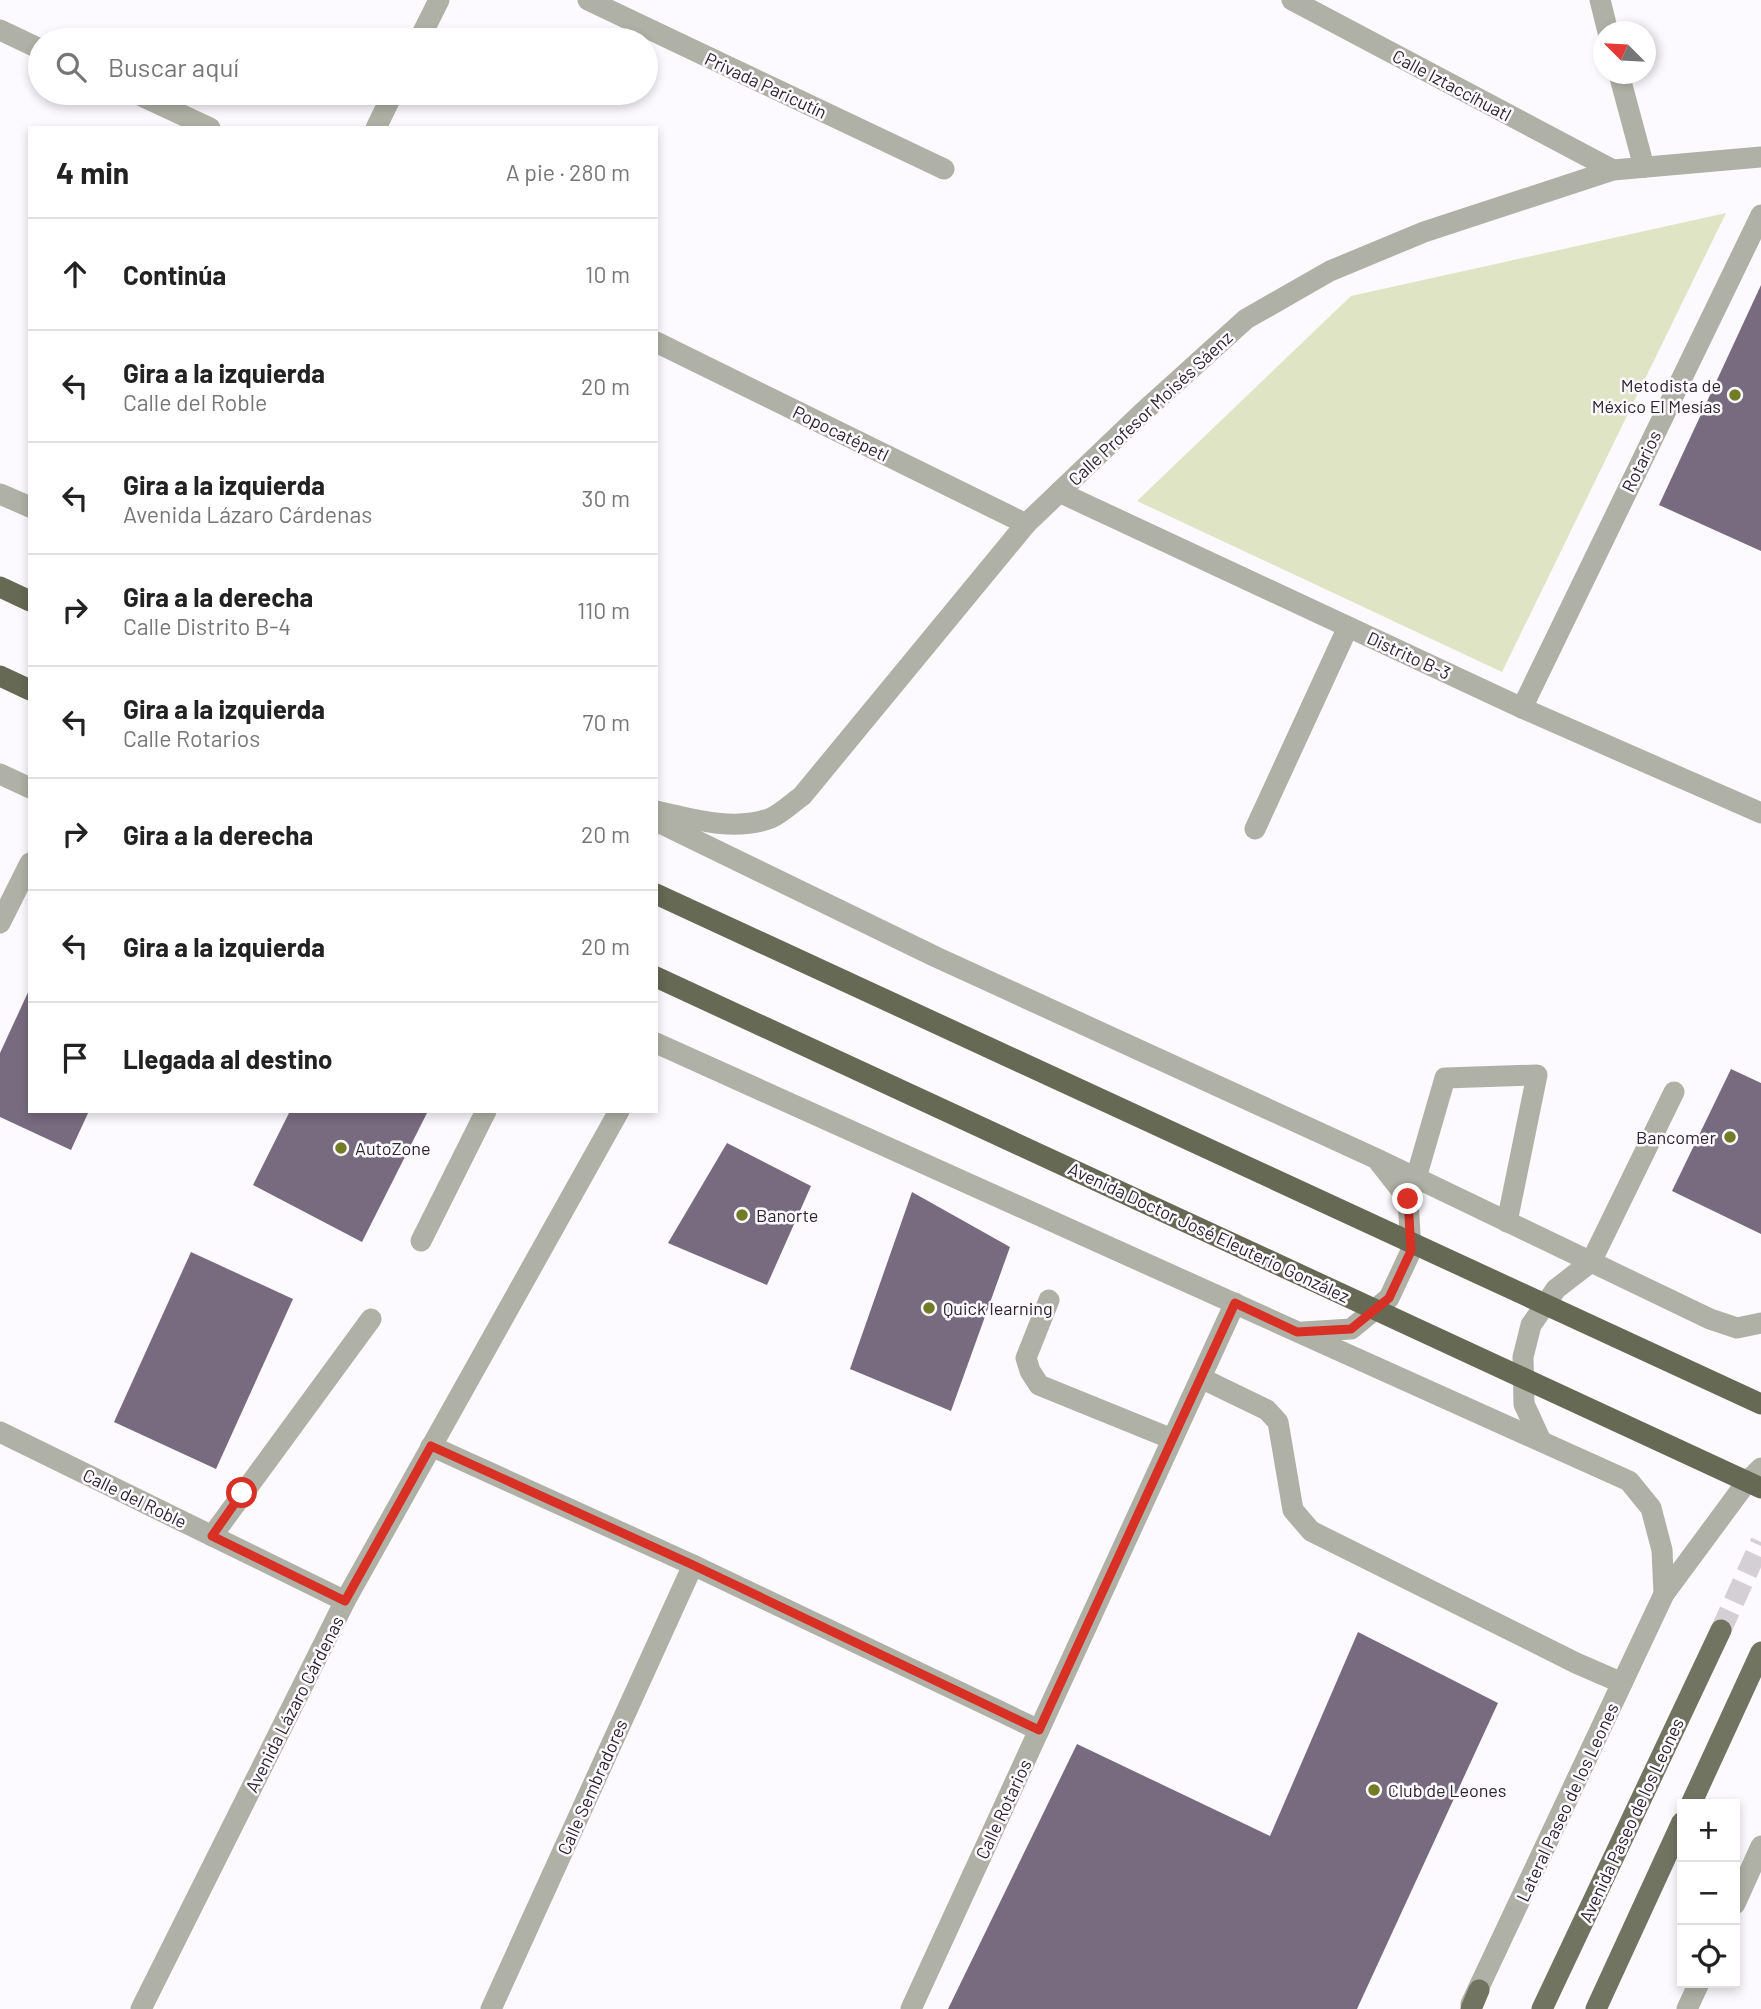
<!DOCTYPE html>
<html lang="es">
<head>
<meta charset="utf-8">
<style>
  body { margin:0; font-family:Barlow,sans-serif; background:#f6f6f6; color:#222 }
  .controls { position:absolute; right:21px; bottom:21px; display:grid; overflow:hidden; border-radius:0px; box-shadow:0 4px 10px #0003 }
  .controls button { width:63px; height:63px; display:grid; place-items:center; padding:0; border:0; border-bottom:2px solid #e0e0e0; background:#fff; color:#222; font:35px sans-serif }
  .compass { position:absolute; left:1593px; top:21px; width:63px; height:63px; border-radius:50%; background:#fff; box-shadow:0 4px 10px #0003; rotate:294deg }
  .stop { position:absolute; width:21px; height:21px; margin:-16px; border:5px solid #d93025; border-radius:50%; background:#fff }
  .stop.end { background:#d93025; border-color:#fff; box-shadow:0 2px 7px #0008 }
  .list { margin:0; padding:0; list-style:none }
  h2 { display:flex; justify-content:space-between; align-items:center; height:91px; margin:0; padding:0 28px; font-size:30px }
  h2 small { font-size:23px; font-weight:400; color:#767676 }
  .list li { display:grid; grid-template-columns:46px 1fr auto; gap:21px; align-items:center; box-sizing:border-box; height:112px; padding:0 28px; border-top:2px solid #e0e0e0 }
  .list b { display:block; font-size:26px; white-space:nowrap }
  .list p { margin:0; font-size:23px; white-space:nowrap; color:#767676 }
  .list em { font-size:23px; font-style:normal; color:#767676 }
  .icon { flex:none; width:38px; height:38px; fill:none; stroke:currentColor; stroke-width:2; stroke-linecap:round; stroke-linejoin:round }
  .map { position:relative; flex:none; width:1761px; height:2009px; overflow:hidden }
  .search { position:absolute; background:#fff; box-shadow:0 4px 10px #0003; left:28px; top:28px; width:630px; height:77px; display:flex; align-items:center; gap:18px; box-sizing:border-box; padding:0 24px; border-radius:38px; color:#767676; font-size:26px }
  .panel { position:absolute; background:#fff; box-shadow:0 4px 10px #0003; left:28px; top:126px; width:630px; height:987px; border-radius:0px }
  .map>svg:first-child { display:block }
  .green { fill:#dfe4c5 }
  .building { fill:#796b7f }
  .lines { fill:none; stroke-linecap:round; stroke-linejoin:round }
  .primary-tunnel { stroke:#d3cfd5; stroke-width:21; stroke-dasharray:21 10; stroke-linecap:butt }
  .service { stroke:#afb1a6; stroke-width:21 }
  .minor { stroke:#afb1a6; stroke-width:21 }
  .tertiary { stroke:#afb1a6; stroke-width:21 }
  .primary { stroke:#717461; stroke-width:21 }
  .trunk { stroke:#666954; stroke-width:21 }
  .route { stroke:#d93025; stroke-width:9 }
  .poi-dot { fill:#727b26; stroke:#fdfaff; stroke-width:2.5 }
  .labels { text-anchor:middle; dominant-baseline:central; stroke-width:5; stroke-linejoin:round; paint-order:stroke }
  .street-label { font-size:18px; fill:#2b252d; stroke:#fdfaff }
  .poi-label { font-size:18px; fill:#2b252d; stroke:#fdfaff; text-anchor:start }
</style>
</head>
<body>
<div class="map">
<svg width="1761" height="2009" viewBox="0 0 1761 2009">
  <rect width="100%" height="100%" fill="#fdfaff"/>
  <polygon class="green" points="1726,213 1502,672 1137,501 1351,296"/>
  <g class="building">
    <polygon points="1761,285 1761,551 1659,505"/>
    <polygon points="30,988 30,1111 89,1111 71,1150 0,1117 0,1053"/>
    <polygon points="1731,1069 1761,1083 1761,1234 1672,1191"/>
    <polygon points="290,1111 428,1111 362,1242 253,1185"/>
    <polygon points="727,1143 811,1186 767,1285 668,1243"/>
    <polygon points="912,1192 1010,1247 951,1411 850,1369"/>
    <polygon points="191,1252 293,1299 216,1469 114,1422"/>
    <polygon points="1358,1632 1498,1703 1357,2009 948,2009 1077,1744 1270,1836"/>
  </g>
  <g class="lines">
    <polyline class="primary-tunnel" points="1721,1630 1761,1542"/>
    <g class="service">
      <polyline points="1255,829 1348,627"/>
      <polyline points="1416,1178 1445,1078 1537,1075 1507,1222"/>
      <polyline points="421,1241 486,1111"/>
      <polyline points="1591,1262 1674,1092"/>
      <polyline points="1049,1300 1026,1358 1030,1371 1039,1385 1172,1439"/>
      <polyline points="1201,1378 1267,1410 1278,1422 1293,1510 1311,1531 1576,1663 1622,1683"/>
      <polyline points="212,1536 371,1319"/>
    </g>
    <g class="minor">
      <polyline points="588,0 944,169"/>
      <polyline points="1292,0 1613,170"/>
      <polyline points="1600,0 1608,32"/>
      <polyline points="0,30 40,49"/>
      <polyline points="419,40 439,0"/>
      <polyline points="1619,74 1644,167"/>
      <polyline points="135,93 210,128"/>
      <polyline points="376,128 393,93"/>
      <polyline points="656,342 1026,524"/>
      <polyline points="1059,492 1522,708 1761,813"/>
      <polyline points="1522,708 1761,215"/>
      <polyline points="0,923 30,863"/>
      <polyline points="0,1432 345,1601"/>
      <polyline points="431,1446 693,1565 1039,1730"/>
      <polyline points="491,2009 693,1565"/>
      <polyline points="911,2009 1235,1303"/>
    </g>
    <g class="tertiary">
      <polyline points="0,494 30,507"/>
      <polyline points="0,774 30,788"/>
      <path d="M656 811C692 819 735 832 771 818 782 813 792 803 802 796L1026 524 1142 413 1246 319 1330 271 1424 232 1613 170 1761 157"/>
      <polyline points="656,821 936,957 1377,1159 1710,1319 1737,1328 1761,1323"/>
      <polyline points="656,1043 1629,1481 1651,1508 1662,1550 1664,1594"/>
      <polyline points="1303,1332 1351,1329 1389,1298 1411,1251 1408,1199 1379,1162"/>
      <polyline points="1541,1441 1524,1404 1523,1357 1531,1325 1556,1289 1591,1262"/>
      <polyline points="1735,1904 1761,1846"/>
      <polyline points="1471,2004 1664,1594 1746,1483 1761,1468"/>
      <polyline points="141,2009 345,1601 619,1111"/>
      <polyline points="1687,2009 1699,1983"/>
    </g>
    <g class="primary">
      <polyline points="1691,1804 1761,1652"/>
      <polyline points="1471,2009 1479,1990"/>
      <polyline points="1542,2009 1721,1630"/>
      <polyline points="1596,2009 1682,1822"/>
    </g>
    <g class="trunk">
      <polyline points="0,587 30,601"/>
      <polyline points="0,676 30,690"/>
      <polyline points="656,894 1761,1404"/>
      <polyline points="656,977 1761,1488"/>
    </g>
  </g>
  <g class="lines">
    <polyline class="route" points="242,1493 212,1536 345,1601 431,1446 693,1565 1039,1730 1235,1303 1297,1332 1351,1329 1389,1298 1411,1251 1408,1199"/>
  </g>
  <g class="poi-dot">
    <circle cx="1735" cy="395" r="7"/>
    <circle cx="1730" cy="1137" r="7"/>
    <circle cx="341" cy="1148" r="7"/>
    <circle cx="742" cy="1215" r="7"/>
    <circle cx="929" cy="1308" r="7"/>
    <circle cx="1374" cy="1790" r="7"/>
  </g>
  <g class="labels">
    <g class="street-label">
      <text transform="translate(766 85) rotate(25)">Privada Paricutín</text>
      <text transform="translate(1452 85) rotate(28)">Calle Iztaccíhuatl</text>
      <text transform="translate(1150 408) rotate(-43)">Calle Profesor Moisés Sáenz</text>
      <text transform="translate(841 433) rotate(26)">Popocatépetl</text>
      <text transform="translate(1641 461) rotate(-64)">Rotarios</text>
      <text transform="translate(1409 655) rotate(25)">Distrito B-3</text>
      <text transform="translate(1209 1232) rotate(25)">Avenida Doctor José Eleuterio González</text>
      <text transform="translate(135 1498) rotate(26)">Calle del Roble</text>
      <text transform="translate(294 1704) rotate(-63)">Avenida Lázaro Cárdenas</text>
      <text transform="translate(592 1787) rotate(-66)">Calle Sembradores</text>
      <text transform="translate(1567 1802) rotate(-65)">Lateral Paseo de los Leones</text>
      <text transform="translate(1003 1809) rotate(-65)">Calle Rotarios</text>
      <text transform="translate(1631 1820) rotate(-65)">Avenida Paseo de los Leones</text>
    </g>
    <g class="poi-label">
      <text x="1721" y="385" text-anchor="end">Metodista de<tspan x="1721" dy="21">México El Mesías</tspan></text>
      <text x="1716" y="1137" text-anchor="end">Bancomer</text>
      <text x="355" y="1148">AutoZone</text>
      <text x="756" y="1215">Banorte</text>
      <text x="943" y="1308">Quick learning</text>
      <text x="1388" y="1790">Club de Leones</text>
    </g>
  </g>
</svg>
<div class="controls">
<button>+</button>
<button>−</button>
<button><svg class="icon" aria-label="locate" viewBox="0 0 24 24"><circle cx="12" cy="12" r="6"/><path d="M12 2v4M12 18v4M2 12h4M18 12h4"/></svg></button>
</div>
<svg class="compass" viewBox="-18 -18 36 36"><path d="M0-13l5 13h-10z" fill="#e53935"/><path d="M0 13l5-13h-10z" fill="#767676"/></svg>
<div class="stop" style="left:242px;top:1493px"></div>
<div class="stop end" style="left:1408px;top:1199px"></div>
<div class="search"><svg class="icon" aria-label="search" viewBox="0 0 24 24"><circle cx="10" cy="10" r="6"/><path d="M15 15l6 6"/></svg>Buscar aquí</div>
<section class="panel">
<h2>4 min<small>A pie · 280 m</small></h2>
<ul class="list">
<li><svg class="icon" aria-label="ahead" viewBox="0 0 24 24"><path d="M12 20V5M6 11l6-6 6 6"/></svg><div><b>Continúa</b></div><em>10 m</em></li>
<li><svg class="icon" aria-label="left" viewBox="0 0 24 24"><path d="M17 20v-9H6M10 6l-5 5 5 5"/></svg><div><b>Gira a la izquierda</b><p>Calle del Roble</p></div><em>20 m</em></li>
<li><svg class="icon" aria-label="left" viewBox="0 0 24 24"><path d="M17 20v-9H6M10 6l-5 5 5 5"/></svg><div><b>Gira a la izquierda</b><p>Avenida Lázaro Cárdenas</p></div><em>30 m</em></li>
<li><svg class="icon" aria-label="right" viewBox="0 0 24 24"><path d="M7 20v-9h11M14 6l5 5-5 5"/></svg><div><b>Gira a la derecha</b><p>Calle Distrito B-4</p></div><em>110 m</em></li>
<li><svg class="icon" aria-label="left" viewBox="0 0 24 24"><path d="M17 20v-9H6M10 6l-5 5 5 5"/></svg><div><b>Gira a la izquierda</b><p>Calle Rotarios</p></div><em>70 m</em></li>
<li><svg class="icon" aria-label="right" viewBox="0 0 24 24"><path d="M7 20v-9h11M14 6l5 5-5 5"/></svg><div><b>Gira a la derecha</b></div><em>20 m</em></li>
<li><svg class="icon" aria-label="left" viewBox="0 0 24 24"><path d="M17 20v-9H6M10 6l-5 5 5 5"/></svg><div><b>Gira a la izquierda</b></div><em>20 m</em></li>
<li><svg class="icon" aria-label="arrive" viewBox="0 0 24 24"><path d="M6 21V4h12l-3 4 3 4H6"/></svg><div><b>Llegada al destino</b></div></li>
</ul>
</section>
</div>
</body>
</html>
